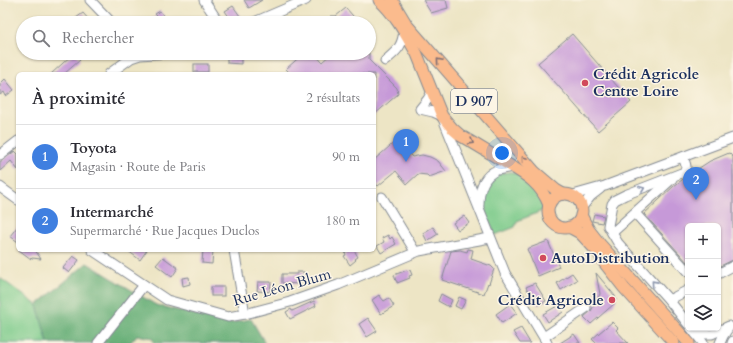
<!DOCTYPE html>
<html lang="fr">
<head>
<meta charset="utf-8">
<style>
  body { margin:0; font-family:Cardo,serif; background:#f7f7f7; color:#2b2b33 }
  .controls { position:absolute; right:12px; bottom:12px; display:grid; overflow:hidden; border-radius:6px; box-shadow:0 1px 3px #0004 }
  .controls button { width:36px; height:36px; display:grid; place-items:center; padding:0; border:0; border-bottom:1px solid #e1e1e2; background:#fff; color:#2b2b33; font:20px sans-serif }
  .you { position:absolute; left:502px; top:153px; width:14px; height:14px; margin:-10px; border:3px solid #fff; border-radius:50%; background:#1a73e8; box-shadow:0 0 0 6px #1a73e833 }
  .badge { display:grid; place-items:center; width:26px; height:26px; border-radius:50%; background:#ea580c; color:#fff; font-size:13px; font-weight:700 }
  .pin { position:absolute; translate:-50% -33px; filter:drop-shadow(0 1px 2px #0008) }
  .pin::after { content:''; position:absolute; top:21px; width:14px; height:12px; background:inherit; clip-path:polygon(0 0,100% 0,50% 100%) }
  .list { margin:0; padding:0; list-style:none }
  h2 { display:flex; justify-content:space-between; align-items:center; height:52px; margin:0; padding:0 16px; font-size:17px }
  h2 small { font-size:13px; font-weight:400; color:#7c7c81 }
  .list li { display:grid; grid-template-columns:26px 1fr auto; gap:12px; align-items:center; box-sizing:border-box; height:64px; padding:0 16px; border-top:1px solid #e1e1e2 }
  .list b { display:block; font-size:15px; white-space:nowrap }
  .list p { margin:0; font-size:13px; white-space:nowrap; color:#7c7c81 }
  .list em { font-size:13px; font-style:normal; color:#7c7c81 }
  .icon { flex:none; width:22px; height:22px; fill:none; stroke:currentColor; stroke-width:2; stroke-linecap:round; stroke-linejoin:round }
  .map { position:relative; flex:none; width:733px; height:343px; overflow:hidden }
  .search { position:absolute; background:#fff; box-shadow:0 1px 3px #0004; left:16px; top:16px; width:360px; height:44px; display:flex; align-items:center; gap:10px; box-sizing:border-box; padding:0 14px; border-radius:22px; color:#7c7c81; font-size:15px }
  .panel { position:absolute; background:#fff; box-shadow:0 1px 3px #0004; left:16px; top:72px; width:360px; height:180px; border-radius:6px }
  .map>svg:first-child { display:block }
  .green { fill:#7dcb8b; stroke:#4c7d74 }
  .forest { fill:#66af77; stroke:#406f6a }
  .building { fill:#c699d8 }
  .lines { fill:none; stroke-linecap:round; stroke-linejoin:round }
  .minor-casing { stroke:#848a92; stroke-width:11 }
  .major-casing { stroke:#848a92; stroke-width:13 }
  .minor { stroke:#fff; stroke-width:9 }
  .major { stroke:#fbbb8d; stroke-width:11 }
  .oneway { stroke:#806e73 }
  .oneway2 { stroke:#8d97ae }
  .poi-dot { fill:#d1495b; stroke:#fcf5e5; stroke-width:1.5 }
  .labels { text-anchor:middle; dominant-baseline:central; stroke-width:3; stroke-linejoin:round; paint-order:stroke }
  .shield { fill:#fcf5e5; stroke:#5e6a86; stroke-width:1 }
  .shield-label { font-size:14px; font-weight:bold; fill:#1b2f5e }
  .poi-label { font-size:15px; font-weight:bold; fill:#1b2f5e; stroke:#fcf5e5; text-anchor:start }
  .street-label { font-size:15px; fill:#1b2f5e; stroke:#fcf5e5 }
</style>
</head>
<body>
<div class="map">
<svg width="733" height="343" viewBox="0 0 733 343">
  <rect width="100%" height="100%" fill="#fcf5e5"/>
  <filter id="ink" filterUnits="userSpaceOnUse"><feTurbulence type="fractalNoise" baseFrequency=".025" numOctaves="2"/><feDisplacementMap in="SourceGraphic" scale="8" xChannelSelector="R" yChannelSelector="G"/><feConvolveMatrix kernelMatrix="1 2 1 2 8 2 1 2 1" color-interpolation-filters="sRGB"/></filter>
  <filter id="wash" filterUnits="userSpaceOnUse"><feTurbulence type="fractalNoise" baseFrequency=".012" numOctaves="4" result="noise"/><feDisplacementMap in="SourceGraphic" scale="16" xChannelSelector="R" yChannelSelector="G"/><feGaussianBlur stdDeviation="0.9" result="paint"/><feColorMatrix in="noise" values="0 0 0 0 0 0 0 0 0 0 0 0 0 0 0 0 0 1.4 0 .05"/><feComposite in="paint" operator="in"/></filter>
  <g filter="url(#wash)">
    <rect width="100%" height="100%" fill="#ede5c5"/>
    <g class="green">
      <path d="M511 172 524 176 545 204 542 211 517 221 515 227 495 235C492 226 481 206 482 196 483 192 486 188 487 185 493 174 499 173 511 172Z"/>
      <polygon points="0,278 37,305 48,343 0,343"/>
    </g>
    <polygon class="forest" points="87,263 156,305 230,323 251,319 265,343 154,343 152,338 137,335 130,343 48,343 37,305"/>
    <g id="blocks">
      <g class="building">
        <polygon points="244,0 262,0 249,8"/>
        <polygon points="423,0 446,0 448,8 431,13"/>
        <polygon points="233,6 240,16 232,21 225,11"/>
        <polygon points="346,8 359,23 330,23 331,16 336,16"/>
        <polygon points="160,11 167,20 163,23 145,23 157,16 155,14"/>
        <polygon points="83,13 90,21 86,23 80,23 76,18"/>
        <polygon points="572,34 631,102 598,131 538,63"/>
        <polygon points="74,53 80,60 64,74 51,74"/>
        <polygon points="227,53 241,53 241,64 227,63"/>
        <polygon points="304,53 314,53 322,62 332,53 369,53 369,60 397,88 398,94 374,115 374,74 291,74 286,69"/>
        <rect x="194" y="64" width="14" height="8"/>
        <polygon points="5,79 14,90 6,96 4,92 0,95 0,84"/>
        <polygon points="397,140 412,157 422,155 430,157 438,161 446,171 429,177 427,175 418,174 407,184 396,171 378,186 374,182 374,160"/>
        <polygon points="15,151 18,154 18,170 11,161 0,171 0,162"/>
        <polygon points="729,153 733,157 733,260 718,267 718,226 688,226 688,263 644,214 674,186 690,174 710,161"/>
        <polygon points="594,214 604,216 602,223 592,221"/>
        <polygon points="464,216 469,223 458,230 453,223"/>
        <polygon points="18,226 18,242 10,236"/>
        <polygon points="433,227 438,234 427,241 423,233"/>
        <polygon points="388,235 390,239 392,237 396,244 381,253 377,246 384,242 382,238"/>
        <polygon points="548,241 559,267 538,276 527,249"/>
        <polygon points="468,249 473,250 471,259 491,266 494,269 489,284 488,283 484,294 442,280 451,251 460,250 467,252"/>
        <polygon points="19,250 35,250 41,259 32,258 31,259"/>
        <polygon points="127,250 147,250 140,260"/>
        <polygon points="203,250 213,250 212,264 202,263"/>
        <polygon points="350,250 354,250 358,257 355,259 356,260 350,265 344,256 346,255 345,253"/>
        <polygon points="73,256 79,260 69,273 63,268"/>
        <polygon points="163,257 178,268 172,277 156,265"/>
        <polygon points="407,270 407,271 410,270 412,275 409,276 410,278 397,283 397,281 396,281 394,275"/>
        <polygon points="297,272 304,272 304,281 297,281 298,284 282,283 282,274 297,274"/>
        <polygon points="572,273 577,280 561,290 557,283"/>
        <polygon points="596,273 615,296 616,300 614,304 591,324 584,317 591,311 600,294"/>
        <polygon points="189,277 190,284 183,286 182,278"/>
        <polygon points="258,282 271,282 270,292 257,291"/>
        <polygon points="535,283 546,301 538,305 534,299 533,300 526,287"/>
        <rect x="211" y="287" width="13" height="9"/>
        <polygon points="441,294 452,300 449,307 438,301"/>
        <polygon points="379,295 384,301 389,298 394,306 381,314 372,300"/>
        <polygon points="459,297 466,300 461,309 455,306"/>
        <polygon points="314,301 316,306 290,319 286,312 291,309 292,311"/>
        <polygon points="510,304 517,313 502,323 496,314"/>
        <polygon points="559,305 563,312 548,322 543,314"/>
        <polygon points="368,318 377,331 367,337 359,324"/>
        <polygon points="612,322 618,328 616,330 628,343 596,343 592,339"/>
        <polygon points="521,328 530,343 520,343 513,332"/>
        <polygon points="574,334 580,343 560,343 568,338"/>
      </g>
    </g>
  </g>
  <g filter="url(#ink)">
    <use href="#blocks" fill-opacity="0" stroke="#848a92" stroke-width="1"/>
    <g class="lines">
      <defs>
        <g id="minor">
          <polyline points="90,0 112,23"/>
          <polyline points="204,0 219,23"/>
          <polyline points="252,23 306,0"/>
          <path d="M385 61C396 51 402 48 404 31"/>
          <polyline points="109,74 131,58 140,55 168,53"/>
          <polyline points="432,92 428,99 420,109 433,112 442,116 505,273 547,343"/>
          <polyline points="0,155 18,141"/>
          <path d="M683 157C685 163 688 167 684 172L625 195 615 200 612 204 608 226 618 243 669 300 688 324"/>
          <polyline points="0,187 18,200"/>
          <polyline points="573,195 605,186 733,138"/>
          <polyline points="382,197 413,248"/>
          <path d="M479 205C479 191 483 176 497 170 502 169 507 168 512 167"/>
          <polyline points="582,207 591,196 600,189"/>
          <polyline points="635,213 688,272"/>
          <polyline points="612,233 672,179"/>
          <polyline points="92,250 167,300 228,317 245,314 290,302 338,285 419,251 490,238"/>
          <polyline points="234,250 245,314"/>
          <polyline points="718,274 733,266"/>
          <polyline points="669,300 688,290"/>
          <polyline points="691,328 703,343"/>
          <polyline points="696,334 712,334 729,326"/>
          <polyline points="544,337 586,308"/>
          <polyline points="98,343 144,285"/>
          <polyline points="720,343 723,336 729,327"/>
          <polyline points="732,343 733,341"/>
        </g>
        <g id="major">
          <path d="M379 0C395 14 406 35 417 54L442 116 453 129 461 136C475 144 488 152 501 160 522 173 540 181 549 205"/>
          <polyline points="392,0 407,25 535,172 556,190 563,194"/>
          <circle cx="565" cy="211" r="17"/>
          <polyline points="581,215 589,230 600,244 689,343"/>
          <polyline points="569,227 580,233 594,248 599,253 602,260 624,288 674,343"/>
        </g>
      </defs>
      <use href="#minor" class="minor-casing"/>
      <use href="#major" class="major-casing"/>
      <use href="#minor" class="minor"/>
      <use href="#major" class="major"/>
    </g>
    <defs><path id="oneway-chevron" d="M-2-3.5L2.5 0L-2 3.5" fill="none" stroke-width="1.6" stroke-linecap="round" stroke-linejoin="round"/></defs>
    <g class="oneway">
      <use href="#oneway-chevron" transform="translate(439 61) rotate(-131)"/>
      <use href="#oneway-chevron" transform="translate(471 142) rotate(31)"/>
      <use href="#oneway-chevron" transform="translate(524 159) rotate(-130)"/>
    </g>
    <g class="oneway2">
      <use href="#oneway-chevron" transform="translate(642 189) rotate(-21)"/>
      <use href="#oneway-chevron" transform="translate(654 283) rotate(-132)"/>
    </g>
  </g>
  <g class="poi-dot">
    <circle cx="585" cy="83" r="4"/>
    <circle cx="543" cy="258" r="4"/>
    <circle cx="612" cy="300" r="4"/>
  </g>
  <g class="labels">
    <rect class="shield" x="451" y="89" width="46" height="24" rx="3"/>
    <g class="shield-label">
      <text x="474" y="101">D 907</text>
    </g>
    <g class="poi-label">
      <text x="593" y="74">Crédit Agricole<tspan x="593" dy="17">Centre Loire</tspan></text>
      <text x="551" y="258">AutoDistribution</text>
      <text x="604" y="300" text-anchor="end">Crédit Agricole</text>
    </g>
    <g class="street-label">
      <text transform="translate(282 287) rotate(-16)">Rue Léon Blum</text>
    </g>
  </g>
</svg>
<div class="controls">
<button>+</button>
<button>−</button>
<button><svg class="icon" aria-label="layers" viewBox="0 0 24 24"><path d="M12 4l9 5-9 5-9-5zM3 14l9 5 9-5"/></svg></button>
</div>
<div class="you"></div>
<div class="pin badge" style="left:406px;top:162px;background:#3f7fe0">1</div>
<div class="pin badge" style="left:696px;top:200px;background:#3f7fe0">2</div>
<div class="search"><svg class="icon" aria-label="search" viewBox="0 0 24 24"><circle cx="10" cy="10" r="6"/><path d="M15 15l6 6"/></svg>Rechercher</div>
<section class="panel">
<h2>À proximité<small>2 résultats</small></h2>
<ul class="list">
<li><span class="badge" style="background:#3f7fe0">1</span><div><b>Toyota</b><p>Magasin · Route de Paris</p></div><em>90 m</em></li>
<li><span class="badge" style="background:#3f7fe0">2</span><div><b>Intermarché</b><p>Supermarché · Rue Jacques Duclos</p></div><em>180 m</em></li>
</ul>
</section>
</div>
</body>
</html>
